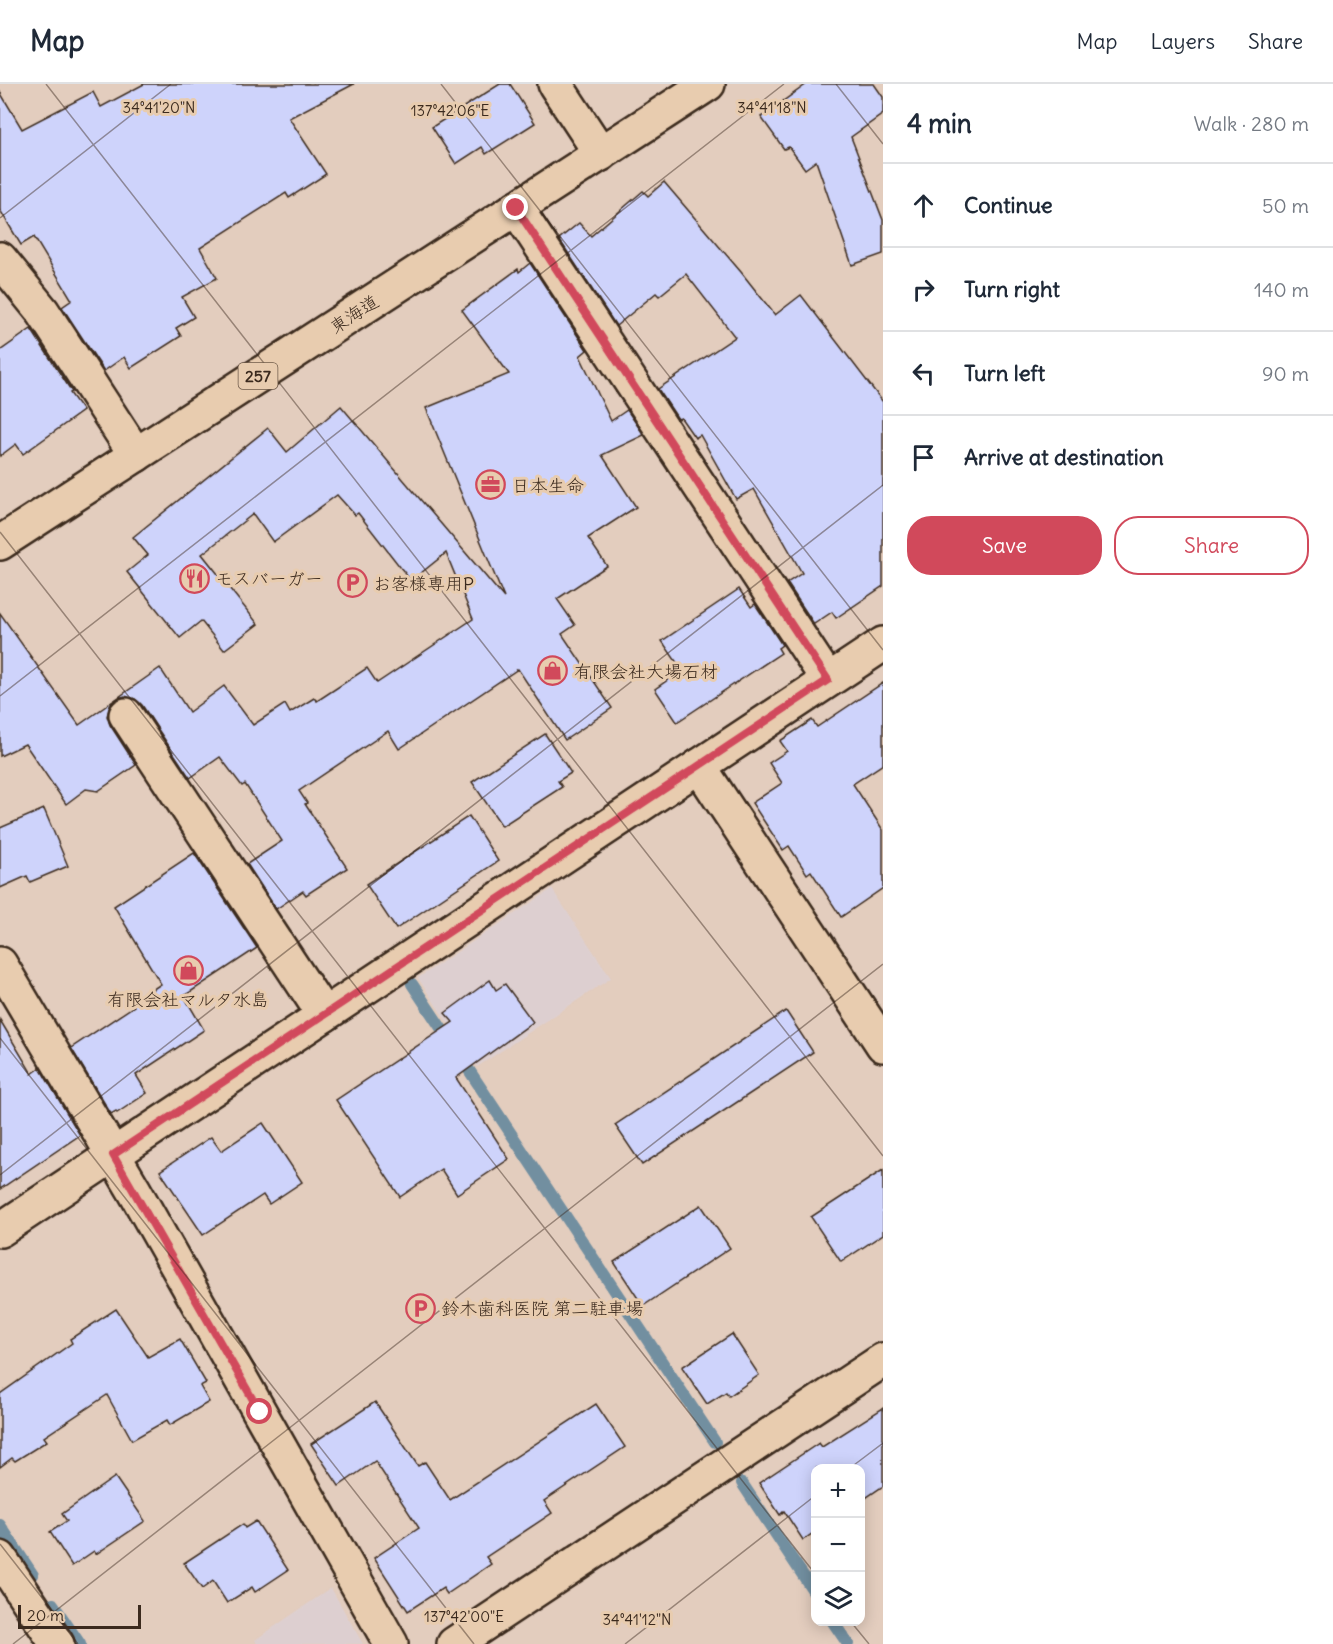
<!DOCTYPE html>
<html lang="en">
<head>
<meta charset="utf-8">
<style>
  body { margin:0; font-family:Delius,"Klee One",sans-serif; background:#f2f2f3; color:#1f2937 }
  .controls { position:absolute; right:18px; bottom:18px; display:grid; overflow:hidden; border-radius:12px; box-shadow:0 3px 15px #0003 }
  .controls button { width:54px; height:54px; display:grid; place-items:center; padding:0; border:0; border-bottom:2px solid #e0e1e3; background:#fff; color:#1f2937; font:30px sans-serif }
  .scale { position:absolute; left:18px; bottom:15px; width:123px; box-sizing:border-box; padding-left:6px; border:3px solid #3b2a1e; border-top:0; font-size:16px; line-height:21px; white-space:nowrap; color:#3b2a1e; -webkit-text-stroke:4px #e8ccaf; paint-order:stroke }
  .stop { position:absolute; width:18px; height:18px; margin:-14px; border:4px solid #d1495b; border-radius:50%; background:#fff }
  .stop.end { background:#d1495b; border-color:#fff; box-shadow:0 2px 6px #0008 }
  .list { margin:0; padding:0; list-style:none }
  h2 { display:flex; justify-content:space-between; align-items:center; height:78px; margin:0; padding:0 24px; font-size:26px }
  h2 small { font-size:20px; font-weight:400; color:#747a83 }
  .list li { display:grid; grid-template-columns:39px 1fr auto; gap:18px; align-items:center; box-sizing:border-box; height:84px; padding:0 24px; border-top:2px solid #e0e1e3 }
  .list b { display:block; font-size:22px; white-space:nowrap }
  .list em { font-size:20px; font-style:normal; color:#747a83 }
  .actions { display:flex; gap:12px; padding:18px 24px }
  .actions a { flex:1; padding:14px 0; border:2px solid #d1495b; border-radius:24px; text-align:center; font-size:21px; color:#d1495b }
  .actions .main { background:#d1495b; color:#fff }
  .icon { flex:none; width:33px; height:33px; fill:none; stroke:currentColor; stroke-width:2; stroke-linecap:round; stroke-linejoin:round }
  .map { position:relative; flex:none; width:883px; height:1560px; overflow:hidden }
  header { display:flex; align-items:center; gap:36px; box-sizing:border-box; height:84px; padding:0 30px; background:#fff; border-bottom:2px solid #e0e1e3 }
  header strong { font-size:28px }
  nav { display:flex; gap:33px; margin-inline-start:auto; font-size:21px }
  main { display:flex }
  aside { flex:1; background:#fff }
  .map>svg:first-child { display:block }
  .built { fill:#ddcfd0 }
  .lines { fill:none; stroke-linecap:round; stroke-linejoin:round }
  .stream { stroke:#728fa0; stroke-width:12 }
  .building { fill:#ced3fb; stroke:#3b2a1e; stroke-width:1.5 }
  .minor-casing { stroke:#3b2a1e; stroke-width:38 }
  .trunk-casing { stroke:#3b2a1e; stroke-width:38 }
  .minor { stroke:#e8ccaf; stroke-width:33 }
  .trunk { stroke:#e8ccaf; stroke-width:33 }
  .route { stroke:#d1495b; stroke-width:8 }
  .ticks { fill:none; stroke:#3b2a1e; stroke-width:1.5; stroke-opacity:0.45 }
  .labels { text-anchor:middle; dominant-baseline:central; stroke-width:6; stroke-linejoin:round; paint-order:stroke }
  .shield { fill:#e8ccaf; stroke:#6f5b4a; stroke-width:1.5 }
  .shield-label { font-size:16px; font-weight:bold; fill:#3b2a1e }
  .street-label { font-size:18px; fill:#3b2a1e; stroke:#e8ccaf }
  .poi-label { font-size:18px; fill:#3b2a1e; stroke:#e8ccaf; text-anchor:start }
  .ticks-label { font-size:15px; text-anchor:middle; fill:#3b2a1e; stroke:#e8ccaf; stroke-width:6; stroke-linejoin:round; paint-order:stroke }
</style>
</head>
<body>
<header>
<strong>Map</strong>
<nav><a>Map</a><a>Layers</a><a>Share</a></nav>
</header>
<main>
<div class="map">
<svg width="883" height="1560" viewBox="0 0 883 1560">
  <rect width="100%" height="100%" fill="#e3cdbe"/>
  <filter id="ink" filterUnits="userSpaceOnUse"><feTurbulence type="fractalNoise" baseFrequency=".0167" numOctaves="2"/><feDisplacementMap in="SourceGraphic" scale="12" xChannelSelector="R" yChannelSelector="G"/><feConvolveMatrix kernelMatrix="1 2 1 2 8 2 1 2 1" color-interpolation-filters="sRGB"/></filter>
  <g filter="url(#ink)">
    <g class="built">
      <polygon points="552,805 611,894 477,983 418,894"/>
      <polygon points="331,1504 363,1560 257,1560 255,1556"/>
    </g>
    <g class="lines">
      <g class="stream">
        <polyline points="412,900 715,1358"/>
        <polyline points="742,1399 816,1511"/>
        <polyline points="0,1441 33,1491"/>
        <polyline points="53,1520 80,1560"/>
        <polyline points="833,1538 848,1560"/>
      </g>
    </g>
    <g class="building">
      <polygon points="144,0 354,0 289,34 326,90 289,114 286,109 200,164 217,194 182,213 194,233 176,244 181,252 131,284 124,273 104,287 62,223 72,216 34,153 21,161 0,126 0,8 22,45 93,8 101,23"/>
      <polygon points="500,0 510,0 535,39 486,70 482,63 456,80 432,43"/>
      <polygon points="807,0 874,0 883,13 883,30 851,53 883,136 883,170 852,181 816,77 805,85 789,63 784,65 761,33"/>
      <polygon points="664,98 741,188 775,231 801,211 883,318 883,502 836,534 832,528 814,540 787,499 802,489 754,405 736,415 700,351 695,354 681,334 678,335 658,305 735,253 686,190 659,212 656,209 616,242 559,155 579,139 591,152 643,107 648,112"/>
      <polygon points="530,179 587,266 580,272 611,337 627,326 644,351 602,371 636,423 588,454 607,482 557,515 575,541 562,550 612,624 565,656 518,585 399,665 388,647 299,707 307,719 305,720 347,784 306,811 303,807 276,825 247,780 282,757 245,700 242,702 220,673 190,694 142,621 135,615 125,612 116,615 110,622 107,632 110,641 136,681 98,707 86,705 66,720 25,660 0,672 0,529 79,641 160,584 189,628 224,602 253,641 285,620 290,629 314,614 317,617 367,584 377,599 473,535 446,469 411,497 358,429 355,431 337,411 273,458 253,430 202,470 258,540 224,566 201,537 180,554 127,488 148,471 133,453 268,344 287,368 341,322 504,514 426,324 509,290 462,226 518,185 519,188"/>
      <polygon points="31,245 72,308 70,309 83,327 23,370 16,360 0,372 0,267"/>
      <polygon points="739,505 751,523 755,520 782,561 778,564 781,569 677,638 655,605 682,586 662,557"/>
      <polygon points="883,599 883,680 853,700 883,746 883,804 841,833 811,787 807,790 789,762 783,766 752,719 782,699 769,679 787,667 780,657 812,636 817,643"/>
      <polygon points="545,650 571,689 558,697 562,703 502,742 472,698"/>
      <polygon points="44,725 68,782 30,798 27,792 0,804 0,744"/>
      <polygon points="469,732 498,777 396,845 366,800"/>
      <polygon points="194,769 257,864 184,912 204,946 136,991 147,1009 117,1029 116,1027 111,1030 71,964 134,922 132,919 161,900 114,822"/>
      <polygon points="490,896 496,906 505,900 533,938 456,994 509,1075 457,1110 441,1085 400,1113 336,1016 453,938 445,929"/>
      <polygon points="786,927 813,968 642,1081 615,1041"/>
      <polygon points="0,936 32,990 40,984 80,1051 0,1105"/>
      <polygon points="263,1039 302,1098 269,1120 263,1111 203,1151 160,1087 211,1053 221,1067"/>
      <polygon points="883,1086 883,1150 841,1178 811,1133"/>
      <polygon points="701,1121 730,1164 643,1222 614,1178"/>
      <polygon points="116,1225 148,1273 180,1255 206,1299 200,1302 209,1318 170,1341 167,1336 132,1356 107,1311 44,1353 47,1357 15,1377 12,1374 0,1383 0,1310 72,1259 70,1255"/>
      <polygon points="732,1250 759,1291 729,1312 726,1308 707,1320 682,1283"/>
      <polygon points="375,1318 418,1382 425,1378 450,1416 596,1320 625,1363 544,1417 552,1429 486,1473 491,1480 447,1510 443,1504 408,1527 374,1474 419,1444 375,1377 339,1402 311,1360"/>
      <polygon points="883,1324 883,1402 861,1417 861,1384 816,1384 816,1447 803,1456 784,1427 780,1431 759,1399 819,1359 822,1363"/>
      <polygon points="115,1393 145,1437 96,1470 94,1467 72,1482 50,1448 67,1437 62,1430"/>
      <polygon points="256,1437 288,1486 255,1508 252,1503 227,1519 213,1497 202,1505 184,1479 243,1440 245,1444"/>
    </g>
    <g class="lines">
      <defs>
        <g id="minor">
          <polyline points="555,0 601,70"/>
          <polyline points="516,124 828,596"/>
          <polyline points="0,175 43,228 136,371"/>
          <polyline points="126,631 324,931"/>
          <polyline points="699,682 883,961"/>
          <polyline points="0,880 134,1106 391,1560"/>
          <polyline points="0,1146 883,560"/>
          <polyline points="0,1474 57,1560"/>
          <polyline points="454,1560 883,1276"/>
        </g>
        <polyline id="trunk" points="0,459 708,0"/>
      </defs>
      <use href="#minor" class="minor-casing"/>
      <use href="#trunk" class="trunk-casing"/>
      <use href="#minor" class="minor"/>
      <use href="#trunk" class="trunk"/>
    </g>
  </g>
  <g class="lines" filter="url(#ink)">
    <polyline class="route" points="260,1328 113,1071 828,596 516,124"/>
  </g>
  <path class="ticks" d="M46 0 883 1072M441 0 883 566M836 0 883 60M0 134 171 0M0 448 816 1491M0 612 784 0M0 954 474 1560M0 1091 883 401M850 1384 883 1359M0 1460 78 1560M851 1538 869 1560M13 1560 883 880M625 1560 816 1411"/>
  <defs>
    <symbol id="office-ring" viewBox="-11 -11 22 22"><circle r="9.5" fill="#e8ccaf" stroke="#d1495b" stroke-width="1.5"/><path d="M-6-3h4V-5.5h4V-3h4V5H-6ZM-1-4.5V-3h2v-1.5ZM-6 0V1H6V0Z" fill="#d1495b"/></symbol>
    <symbol id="restaurant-ring" viewBox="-11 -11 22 22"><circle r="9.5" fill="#e8ccaf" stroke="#d1495b" stroke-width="1.5"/><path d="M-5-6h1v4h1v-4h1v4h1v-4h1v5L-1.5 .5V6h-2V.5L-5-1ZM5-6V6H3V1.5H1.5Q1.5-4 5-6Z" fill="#d1495b"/></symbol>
    <symbol id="parking-ring" viewBox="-11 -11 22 22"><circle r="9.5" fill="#e8ccaf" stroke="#d1495b" stroke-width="1.5"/><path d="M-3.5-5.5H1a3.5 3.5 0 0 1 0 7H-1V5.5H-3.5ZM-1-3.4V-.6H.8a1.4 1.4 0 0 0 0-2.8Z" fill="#d1495b"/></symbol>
    <symbol id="shop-ring" viewBox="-11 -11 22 22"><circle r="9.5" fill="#e8ccaf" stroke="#d1495b" stroke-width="1.5"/><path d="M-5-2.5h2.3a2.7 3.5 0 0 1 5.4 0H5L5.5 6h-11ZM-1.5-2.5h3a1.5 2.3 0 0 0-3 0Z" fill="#d1495b"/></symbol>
  </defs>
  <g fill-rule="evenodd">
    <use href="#office-ring" x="474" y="384" width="33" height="33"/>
    <use href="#restaurant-ring" x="178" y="478" width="33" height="33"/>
    <use href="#parking-ring" x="336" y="482" width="33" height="33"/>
    <use href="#shop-ring" x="536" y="570" width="33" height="33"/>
    <use href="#shop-ring" x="172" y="870" width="33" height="33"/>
    <use href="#parking-ring" x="404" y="1208" width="33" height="33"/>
  </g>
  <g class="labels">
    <rect class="shield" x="238.5" y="279" width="39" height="26" rx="4.5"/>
    <g class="shield-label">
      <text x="258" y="292">257</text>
    </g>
    <g class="street-label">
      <text transform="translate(354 230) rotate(-33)">東海道</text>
    </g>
    <g class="poi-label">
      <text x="512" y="401">日本生命</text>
      <text x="215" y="494">モスバーガー</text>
      <text x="373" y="499">お客様専用P</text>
      <text x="574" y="587">有限会社大場石材</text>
      <text x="188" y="915" text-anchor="middle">有限会社マルタ水島</text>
      <text x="441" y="1224">鈴木歯科医院 第二駐車場</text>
    </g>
  </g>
  <g class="ticks-label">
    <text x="159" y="29">34°41'20"N</text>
    <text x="772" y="29">34°41'18"N</text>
    <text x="450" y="32">137°42'06"E</text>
    <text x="464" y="1538">137°42'00"E</text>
    <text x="637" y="1541">34°41'12"N</text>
  </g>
</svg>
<div class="controls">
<button>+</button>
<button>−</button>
<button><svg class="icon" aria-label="layers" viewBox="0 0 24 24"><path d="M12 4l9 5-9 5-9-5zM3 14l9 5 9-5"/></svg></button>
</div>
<div class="scale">20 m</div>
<div class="stop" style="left:260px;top:1328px"></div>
<div class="stop end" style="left:516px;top:124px"></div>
</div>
<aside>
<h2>4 min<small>Walk · 280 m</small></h2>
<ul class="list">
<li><svg class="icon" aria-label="ahead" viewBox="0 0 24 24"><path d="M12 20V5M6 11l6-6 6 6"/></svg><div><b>Continue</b></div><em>50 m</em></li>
<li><svg class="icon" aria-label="right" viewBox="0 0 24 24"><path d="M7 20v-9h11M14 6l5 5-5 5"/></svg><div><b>Turn right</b></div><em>140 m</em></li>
<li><svg class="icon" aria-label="left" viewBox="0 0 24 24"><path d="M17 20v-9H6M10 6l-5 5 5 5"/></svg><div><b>Turn left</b></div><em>90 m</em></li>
<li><svg class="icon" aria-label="arrive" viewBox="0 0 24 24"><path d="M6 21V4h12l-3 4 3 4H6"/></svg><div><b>Arrive at destination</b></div></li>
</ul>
<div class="actions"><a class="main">Save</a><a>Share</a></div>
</aside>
</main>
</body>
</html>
